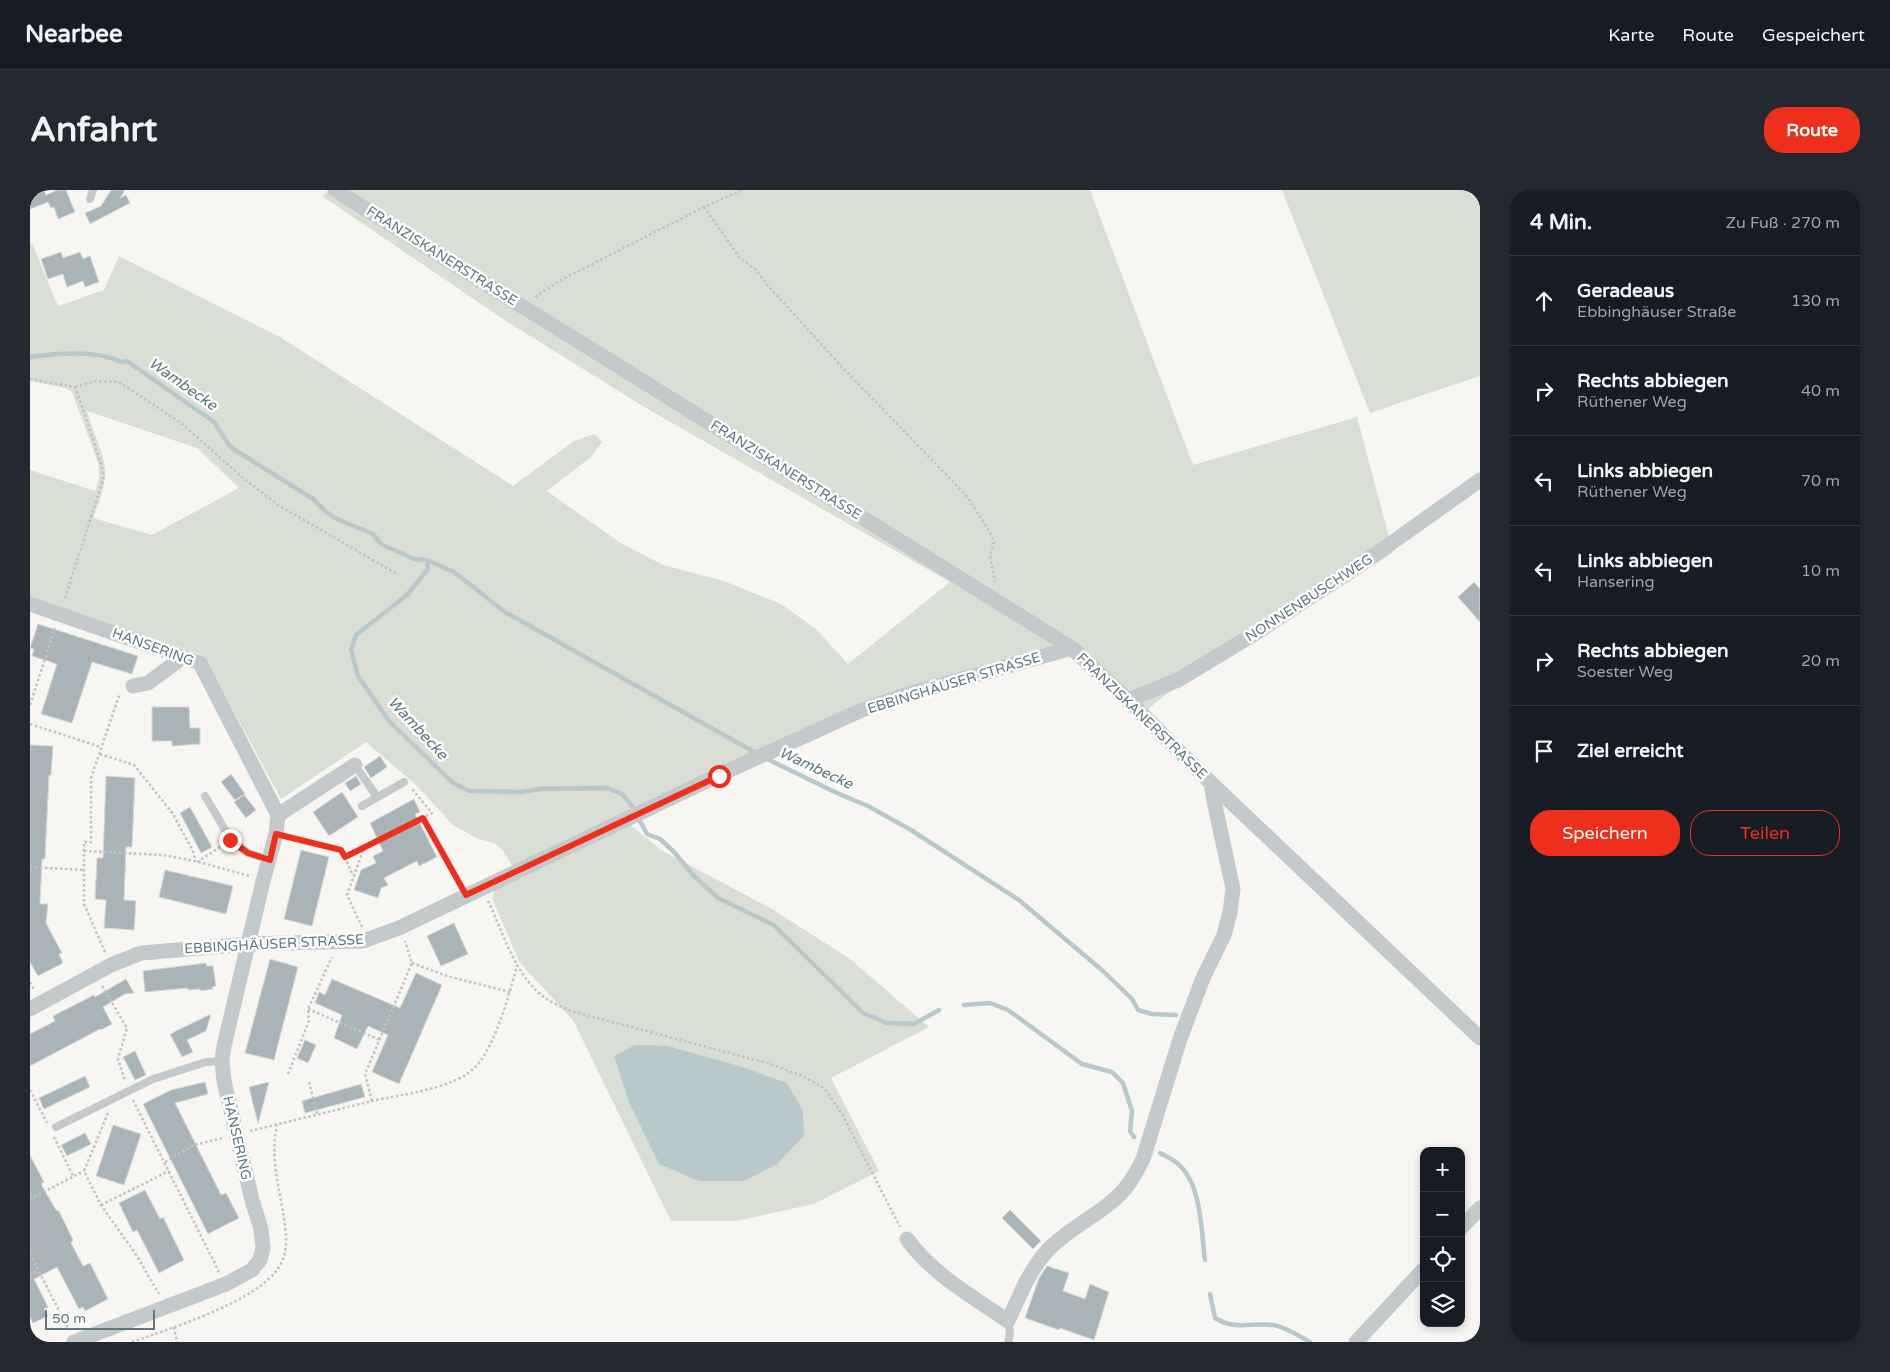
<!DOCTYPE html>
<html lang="de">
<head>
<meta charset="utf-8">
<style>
  body { margin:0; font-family:"Varela Round",sans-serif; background:#242831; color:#f1f3f6 }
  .controls { position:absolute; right:15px; bottom:15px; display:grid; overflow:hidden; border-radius:10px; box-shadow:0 2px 8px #0003 }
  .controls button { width:45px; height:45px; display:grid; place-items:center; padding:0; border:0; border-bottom:1px solid #363941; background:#171b24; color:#f1f3f6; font:25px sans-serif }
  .scale { position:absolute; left:15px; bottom:12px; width:110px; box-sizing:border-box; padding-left:5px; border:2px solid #607780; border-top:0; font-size:14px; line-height:18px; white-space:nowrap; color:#607780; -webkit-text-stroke:4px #fff; paint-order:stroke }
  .stop { position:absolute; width:15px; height:15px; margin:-11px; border:4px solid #ee2f1c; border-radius:50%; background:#fff }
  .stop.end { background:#ee2f1c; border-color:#fff; box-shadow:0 1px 5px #0008 }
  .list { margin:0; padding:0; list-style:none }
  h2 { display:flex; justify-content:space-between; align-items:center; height:65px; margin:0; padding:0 20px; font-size:21px }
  h2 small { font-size:16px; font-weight:400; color:#9ea1a6 }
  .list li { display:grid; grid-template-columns:32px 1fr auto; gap:15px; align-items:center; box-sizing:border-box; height:90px; padding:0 20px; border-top:1px solid #363941 }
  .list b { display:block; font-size:19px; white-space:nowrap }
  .list p { margin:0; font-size:16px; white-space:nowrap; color:#9ea1a6 }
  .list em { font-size:16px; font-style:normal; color:#9ea1a6 }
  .actions { display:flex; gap:10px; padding:15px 20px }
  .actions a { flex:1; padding:11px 0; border:1px solid #ee2f1c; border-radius:20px; text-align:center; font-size:18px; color:#ee2f1c }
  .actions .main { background:#ee2f1c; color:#fff }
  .icon { flex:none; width:28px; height:28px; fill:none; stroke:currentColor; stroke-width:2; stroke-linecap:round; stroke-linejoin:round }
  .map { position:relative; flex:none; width:1450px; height:1152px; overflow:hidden; border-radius:20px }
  header { display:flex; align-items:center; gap:30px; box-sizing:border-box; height:70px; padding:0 25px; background:#171b24; border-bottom:1px solid #363941 }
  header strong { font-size:24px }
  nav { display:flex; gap:28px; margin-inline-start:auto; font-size:18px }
  .intro { display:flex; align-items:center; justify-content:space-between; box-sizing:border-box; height:120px; padding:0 30px }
  h1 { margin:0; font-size:35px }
  .button { padding:12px 22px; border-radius:20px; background:#ee2f1c; color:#fff; font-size:18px; font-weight:700 }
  main { display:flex; gap:30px; padding:0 30px }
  aside { flex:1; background:#171b24; border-radius:20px; box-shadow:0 2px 8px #0003 }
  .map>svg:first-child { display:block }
  .green { fill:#d9dfd4; fill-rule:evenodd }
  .water { fill:#b9c9cb }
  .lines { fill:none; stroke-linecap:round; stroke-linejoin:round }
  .stream { stroke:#b9c9cb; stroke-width:4.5 }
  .building { fill:#a8b4b7; stroke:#d8d8d6 }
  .path { stroke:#c0c2c4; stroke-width:2.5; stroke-dasharray:2.5 2.5; stroke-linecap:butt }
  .lane { stroke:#c4c9cb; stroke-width:8 }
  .street { stroke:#c4c9cb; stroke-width:15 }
  .route { stroke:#ee2f1c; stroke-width:6 }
  .labels { text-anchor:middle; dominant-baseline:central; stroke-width:5; stroke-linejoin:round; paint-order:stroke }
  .street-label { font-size:14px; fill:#607780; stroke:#fff }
  .water-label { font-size:15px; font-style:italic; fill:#5a777c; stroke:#fff }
</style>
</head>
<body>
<header>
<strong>Nearbee</strong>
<nav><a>Karte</a><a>Route</a><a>Gespeichert</a></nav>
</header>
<div class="intro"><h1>Anfahrt</h1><a class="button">Route</a></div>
<main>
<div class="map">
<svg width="1450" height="1152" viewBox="0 0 1450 1152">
  <rect width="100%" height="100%" fill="#f7f6f3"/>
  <g class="green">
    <path d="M300 0H1060L1163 275 1327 227 1363 362C1315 396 1264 426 1214 456 1177 478 1137 499 1107 530L1039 466 850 517 599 634 631 660 742 719 820 769 899 837 801 888 849 981 784 1014 706 1031H641L543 830 490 773 462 708 465 699 488 685 473 661 464 653 448 649 423 635 385 594 336 552 251 609 194 503 172 465 0 407V280L65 301 69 290V275L42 202 35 198 0 191V55L2 53 28 116 74 100 89 66 250 147 483 296 544 251 565 244 572 252 561 267 517 301 589 352 633 375 694 391 751 414 786 439 818 474 920 392 616 218 476 131 292 6ZM57 221 167 258 209 298 122 345 63 328C68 315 74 301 75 286 76 264 62 242 57 221ZM584 866 629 974 599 913Z"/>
    <polygon points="1252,0 1450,0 1450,186 1340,223"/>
  </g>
  <polygon class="water" points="605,855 638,856 709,876 757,893 773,921 774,946 747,974 714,991 669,991 629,974 599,913 584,866"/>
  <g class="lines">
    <g class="stream">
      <path d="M0 167C26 163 68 160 91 172L97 171 184 232 199 255 205 260 283 309 296 322 307 329 343 344 351 354 384 369 397 370 424 382 475 422 726 563"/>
      <polyline points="397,370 398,379 377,405 326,445 321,460 328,486 359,531 423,593 439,601 490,602 510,599 578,598 592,604 602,616 617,644 630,649 644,662 663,685 688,708 745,736 833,823 857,833 884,834 909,820"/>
      <polyline points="735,568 807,603 838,616 881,640 989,710 1073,781 1102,809 1108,820 1122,824 1146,825"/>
      <polyline points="934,815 960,813 978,820 1052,874 1082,882 1093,893 1102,921 1100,941 1104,947"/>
      <path d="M1130 963C1136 966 1142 969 1147 973 1172 993 1171 1041 1175 1070"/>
      <path d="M1180 1104 1185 1128C1207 1141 1220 1132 1243 1135 1256 1137 1269 1146 1280 1152"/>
    </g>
  </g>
  <g class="building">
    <polygon points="0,0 14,0 16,5 27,0 36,0 45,22 28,29 24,17 21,18 18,12 0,19"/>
    <polygon points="81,0 95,0 90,8 96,5 100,13 60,34 55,23 71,16"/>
    <polygon points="31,62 33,68 50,62 53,69 60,66 69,92 55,97 53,91 37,97 33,84 18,89 11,69"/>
    <polygon points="1444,392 1450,399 1450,432 1428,407"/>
    <polygon points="8,434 108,466 102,484 62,472 42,533 11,524 27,474 2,466 4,459 0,458"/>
    <polygon points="122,517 159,517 160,538 170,538 170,554 142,556 142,551 122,551"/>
    <polygon points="0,555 23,556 21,585 19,585 15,669 12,669 10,714 18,714 16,733 32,763 29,764 33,773 8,786 0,772"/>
    <polygon points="350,566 357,577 341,588 334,577"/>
    <polygon points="201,584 215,604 205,610 191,592"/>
    <polygon points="76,586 105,588 102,657 96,657 94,710 106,711 104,740 74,738 76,710 65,709 67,668 73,668"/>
    <polygon points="326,586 331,594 320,601 315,593"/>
    <polygon points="312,602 328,627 299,646 283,622"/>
    <polygon points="214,605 226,620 216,628 204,612"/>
    <polygon points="384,609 390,622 385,624 407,667 389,676 387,671 354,688 358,695 351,698 348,708 324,700 331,680 346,673 343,666 353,661 340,633"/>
    <polygon points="160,617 182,657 171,663 150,623"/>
    <polygon points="271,660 299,667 282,736 254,729"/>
    <polygon points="135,680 203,696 196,724 129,707"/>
    <polygon points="424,733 438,764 411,776 397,746"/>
    <polygon points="240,769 268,777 244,870 215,863"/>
    <polygon points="176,773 177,776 183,776 186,796 182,797 183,799 170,801 170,799 158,800 158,798 115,802 113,781"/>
    <polygon points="386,783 412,795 369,894 342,882 358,845 338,836 327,859 304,848 312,825 285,813 289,802 295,805 302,789 370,818"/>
    <polygon points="96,789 104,803 95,804 73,817 82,834 71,840 70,839 0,876 0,844 25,831 23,826 64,805 65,807"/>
    <polygon points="181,824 176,841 157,850 163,862 152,867 140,844"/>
    <polygon points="275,850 286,855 278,873 267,868"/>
    <polygon points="105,861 116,885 105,890 93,867"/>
    <polygon points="55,886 60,897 14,919 9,908"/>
    <polygon points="175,892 178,904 145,913 191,1005 196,1003 209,1028 178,1044 113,914 141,900"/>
    <polygon points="239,892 228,934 219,897"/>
    <polygon points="331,894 335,907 275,923 272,911"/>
    <polygon points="83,935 111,944 94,995 66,986"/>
    <polygon points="55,943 61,954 37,966 31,955"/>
    <polygon points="0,965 14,992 11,994 26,1020 29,1021 43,1050 41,1053 53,1076 60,1073 78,1109 55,1121 53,1117 49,1119 27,1077 4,1089 18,1117 14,1119 18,1126 3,1133 0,1127"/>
    <polygon points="115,1000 130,1029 133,1027 154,1070 129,1083 107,1040 103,1042 89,1013"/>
    <polygon points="980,1020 1011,1051 1003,1059 972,1028"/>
    <polygon points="1017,1076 1039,1083 1033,1101 1055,1109 1060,1094 1079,1102 1064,1150 1030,1138 1029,1140 995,1128 1009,1088"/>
  </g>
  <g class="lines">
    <g class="path">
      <polyline points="674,17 710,68 726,80 739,97 813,178 935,304 960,342 964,352 960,366 965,392"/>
      <polyline points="505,107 531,90 674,17 713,0"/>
      <polyline points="0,189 45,197 54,222 73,281 73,290 34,411"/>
      <polyline points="45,197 66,191 89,192 151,233 212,287 248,315 367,384"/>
      <polyline points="0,515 25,438"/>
      <polyline points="0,534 71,557"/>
      <polyline points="70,564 104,575 143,624 164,663 165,671"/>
      <polyline points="393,628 430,694"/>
      <polyline points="260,648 311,660 315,667 334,658"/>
      <polyline points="54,661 133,665 165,671 220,686"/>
      <polyline points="315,667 323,686"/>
      <polyline points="167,672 193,655"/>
      <polyline points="0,677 53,680"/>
      <path d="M458 711C473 742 485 786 514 807 522 813 532 817 541 821L737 873 773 886 795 899 812 924 870 1037"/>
      <polyline points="332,737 317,705 334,658 402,623 382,599"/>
      <polyline points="75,762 54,714 54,652 61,652 61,588 90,503"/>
      <polyline points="382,773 417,786 480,802"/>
      <polyline points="0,792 4,800"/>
      <polyline points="72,796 97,838 88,869 95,891"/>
      <polyline points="278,819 350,850"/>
      <polyline points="258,884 279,831 278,819 302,767"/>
      <polyline points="279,892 287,924"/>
      <polyline points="0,900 17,933"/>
      <polyline points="103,910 189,1082"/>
      <polyline points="342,911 335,884 382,773 375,751"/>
      <polyline points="78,923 54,981 71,1015 107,1066 129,1104"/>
      <path d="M220 941C261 931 302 921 342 911 372 904 428 899 448 874 466 852 480 803 487 775"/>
      <polyline points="24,947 43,986"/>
      <polyline points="135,972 164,955 193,948"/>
      <polyline points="0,1009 54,981"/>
      <polyline points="71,1015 139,981"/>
      <polyline points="0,1064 38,1138"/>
      <polyline points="0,1085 9,1081"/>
      <polyline points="144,1137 147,1152"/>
      <path d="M102 1152C141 1138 227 1112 249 1077 257 1065 257 1050 255 1036 251 1002 239 969 247 935"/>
    </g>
    <g class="lane">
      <polyline points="60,9 63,0"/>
      <polyline points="325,575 347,607"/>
      <polyline points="175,606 201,650 218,663 240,670"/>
      <polyline points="332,616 374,592"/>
      <polyline points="26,937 123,889 176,872 192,871"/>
      <polyline points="978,1131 980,1143 978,1152"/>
    </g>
    <g class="street">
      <polyline points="305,0 1042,458 1098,510 1181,593 1450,848"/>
      <polyline points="0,414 170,473 248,625 246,644 233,691 194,856 192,871 194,891 222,1010 231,1039 233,1058 230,1070 222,1080 196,1094 44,1152"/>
      <polyline points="103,496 118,493 153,467"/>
      <polyline points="1098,510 1148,490 1229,441 1353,359 1450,290"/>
      <polyline points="248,625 325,575"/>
      <polyline points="0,819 81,775 111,763 219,754 333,751 369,738 689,585 832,520 875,505 1042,458"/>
      <polyline points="1431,1038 1450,1018"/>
      <path d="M877 1049C903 1085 942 1106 978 1131 989 1107 999 1081 1017 1061 1037 1039 1066 1027 1087 1007 1099 996 1106 983 1113 969L1150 849 1173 788 1194 745 1200 722 1203 699 1184 611 1181 593"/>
      <polyline points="1326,1152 1394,1079"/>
    </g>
  </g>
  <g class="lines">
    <polyline class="route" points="200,650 218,663 240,670 246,644 311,660 315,667 393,628 436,705 689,586"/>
  </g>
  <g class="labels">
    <g class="street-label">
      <text transform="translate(412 66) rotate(32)">FRANZISKANERSTRASSE</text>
      <text transform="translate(756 280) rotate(32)">FRANZISKANERSTRASSE</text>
      <text transform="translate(1279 408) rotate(-33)">NONNENBUSCHWEG</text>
      <text transform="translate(123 457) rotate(20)">HANSERING</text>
      <text transform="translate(924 493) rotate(-17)">EBBINGHÄUSER STRASSE</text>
      <text transform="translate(1112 526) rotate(44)">FRANZISKANERSTRASSE</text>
      <text transform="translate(244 754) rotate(-3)">EBBINGHÄUSER STRASSE</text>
      <text transform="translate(207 948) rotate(77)">HANSERING</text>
    </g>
    <g class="water-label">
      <text transform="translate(153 194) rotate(35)">Wambecke</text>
      <text transform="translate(388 538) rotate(47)">Wambecke</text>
      <text transform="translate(786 578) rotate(25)">Wambecke</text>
    </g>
  </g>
</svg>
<div class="controls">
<button>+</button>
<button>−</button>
<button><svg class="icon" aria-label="locate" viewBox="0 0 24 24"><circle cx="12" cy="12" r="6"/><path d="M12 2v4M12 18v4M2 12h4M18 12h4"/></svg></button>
<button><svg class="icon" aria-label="layers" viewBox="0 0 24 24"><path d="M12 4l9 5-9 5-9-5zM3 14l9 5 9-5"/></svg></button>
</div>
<div class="scale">50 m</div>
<div class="stop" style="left:689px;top:586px"></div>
<div class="stop end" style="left:200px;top:650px"></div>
</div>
<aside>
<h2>4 Min.<small>Zu Fuß · 270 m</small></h2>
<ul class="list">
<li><svg class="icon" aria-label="ahead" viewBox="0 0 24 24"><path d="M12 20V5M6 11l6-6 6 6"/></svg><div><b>Geradeaus</b><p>Ebbinghäuser Straße</p></div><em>130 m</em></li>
<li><svg class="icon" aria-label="right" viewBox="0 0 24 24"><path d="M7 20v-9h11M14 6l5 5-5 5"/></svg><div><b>Rechts abbiegen</b><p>Rüthener Weg</p></div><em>40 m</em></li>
<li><svg class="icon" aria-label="left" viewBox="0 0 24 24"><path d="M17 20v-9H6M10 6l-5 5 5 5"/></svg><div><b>Links abbiegen</b><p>Rüthener Weg</p></div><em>70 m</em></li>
<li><svg class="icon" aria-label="left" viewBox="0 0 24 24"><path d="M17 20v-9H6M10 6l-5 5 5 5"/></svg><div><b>Links abbiegen</b><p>Hansering</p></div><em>10 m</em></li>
<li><svg class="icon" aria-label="right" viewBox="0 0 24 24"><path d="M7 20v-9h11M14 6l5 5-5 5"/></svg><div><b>Rechts abbiegen</b><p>Soester Weg</p></div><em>20 m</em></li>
<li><svg class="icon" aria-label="arrive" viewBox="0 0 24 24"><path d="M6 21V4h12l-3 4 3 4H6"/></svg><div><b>Ziel erreicht</b></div></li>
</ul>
<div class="actions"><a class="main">Speichern</a><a>Teilen</a></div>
</aside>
</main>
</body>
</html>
